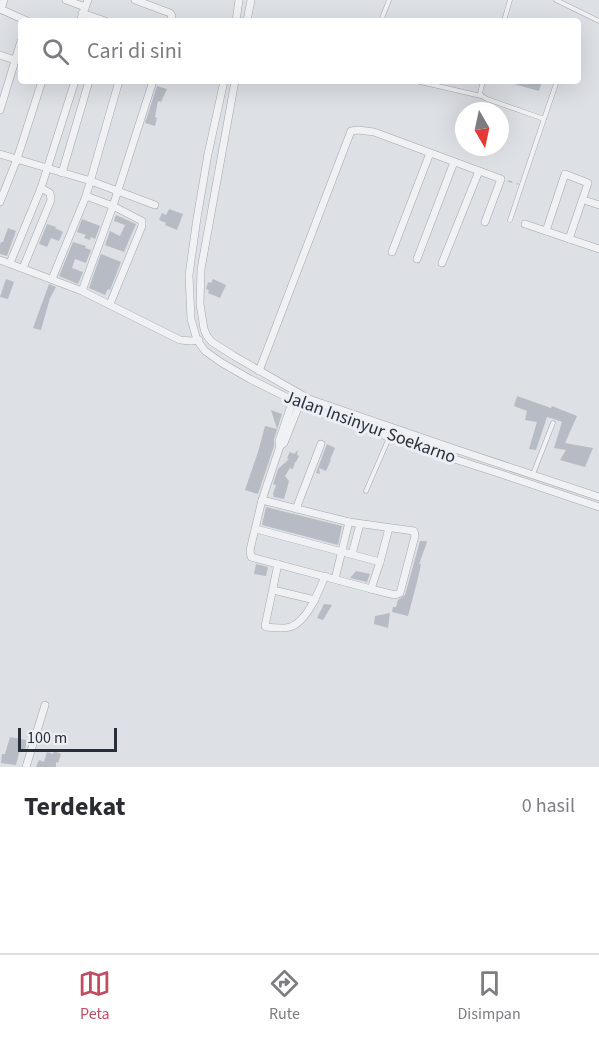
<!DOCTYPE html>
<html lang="id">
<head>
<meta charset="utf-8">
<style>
  body { margin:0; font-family:"Source Sans 3",sans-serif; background:#f2f2f3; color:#2b2b33 }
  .compass { position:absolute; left:455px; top:102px; width:54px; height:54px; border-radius:50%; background:#fff; box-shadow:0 6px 24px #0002; rotate:171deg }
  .scale { position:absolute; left:18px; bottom:15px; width:99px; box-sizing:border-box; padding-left:6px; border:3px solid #282f39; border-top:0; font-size:16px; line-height:21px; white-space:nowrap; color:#282f39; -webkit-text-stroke:4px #eceff3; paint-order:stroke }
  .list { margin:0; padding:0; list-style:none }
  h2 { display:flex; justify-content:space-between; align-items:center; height:78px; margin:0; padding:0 24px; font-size:26px }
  h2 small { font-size:20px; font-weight:400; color:#7c7c81 }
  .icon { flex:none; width:33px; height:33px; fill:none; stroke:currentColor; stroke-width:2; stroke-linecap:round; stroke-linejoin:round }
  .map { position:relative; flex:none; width:599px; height:767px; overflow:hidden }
  .search { position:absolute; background:#fff; box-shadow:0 6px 24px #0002; left:18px; right:18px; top:18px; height:66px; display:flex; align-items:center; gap:15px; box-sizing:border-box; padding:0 21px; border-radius:6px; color:#7c7c81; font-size:22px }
  .sheet { height:186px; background:#fff }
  nav { display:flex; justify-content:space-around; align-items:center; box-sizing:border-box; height:84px; border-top:2px solid #e1e1e2; background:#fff; font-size:16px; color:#7c7c81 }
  nav a { display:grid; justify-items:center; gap:3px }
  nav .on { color:#be4d62 }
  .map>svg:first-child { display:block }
  .building { fill:#b7bcc4 }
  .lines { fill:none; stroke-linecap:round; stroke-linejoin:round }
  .lane-casing { stroke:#a3a7ae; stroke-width:5 }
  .street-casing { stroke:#a3a7ae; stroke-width:8 }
  .path { stroke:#b7bbc0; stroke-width:1.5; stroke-dasharray:4.5 4.5; stroke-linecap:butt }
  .lane { stroke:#eff1f4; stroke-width:4 }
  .street { stroke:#eff1f4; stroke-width:7 }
  .labels { text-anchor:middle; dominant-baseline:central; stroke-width:6; stroke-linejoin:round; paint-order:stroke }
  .street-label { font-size:18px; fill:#282f39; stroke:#eceff3 }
</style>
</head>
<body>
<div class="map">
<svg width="599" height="767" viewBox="0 0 599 767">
  <rect width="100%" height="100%" fill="#dde0e5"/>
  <g class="building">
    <polygon points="511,81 542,81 539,91 510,83"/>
    <polygon points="157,86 167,89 161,102 158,101 155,117 157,118 155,126 145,123"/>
    <polygon points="169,209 183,214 177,230 165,225 166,223 159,220 162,213 166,215"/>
    <polygon points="116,215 136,224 124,252 105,245 110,231 120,236 125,225 114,221"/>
    <polygon points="82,219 100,226 95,239 91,237 90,240 84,238 86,235 77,232"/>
    <polygon points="47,224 56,227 55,228 63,232 59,241 51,238 47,247 39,244"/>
    <polygon points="8,228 16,231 7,256 0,254 0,245 1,242 3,242"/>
    <polygon points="73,242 86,246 85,248 91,250 86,263 75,259 72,268 83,272 78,284 59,276"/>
    <polygon points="101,254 121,262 110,290 108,289 105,295 89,288"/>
    <polygon points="6,279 14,282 8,299 0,297"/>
    <polygon points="213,279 226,285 220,298 208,293 209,290 206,289 208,282 211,283"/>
    <polygon points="49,284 56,287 50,298 41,330 33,328"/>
    <polygon points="517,396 551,408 552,406 577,416 565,443 593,448 585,467 560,460 566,450 554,448 562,422 554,419 547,417 536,450 529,449 537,422 525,420 527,411 514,406"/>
    <polygon points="271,410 282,414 274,439 274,446 258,494 245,490 258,452 265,426 277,429"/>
    <polygon points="327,444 335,448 330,460 331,460 326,471 319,468 320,474 316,473"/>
    <polygon points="298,450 297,455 299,456 296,462 295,462 293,469 290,468 285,476 289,481 284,499 274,497 273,494 276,485 273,484 278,469 289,459 287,458 290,452 294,454"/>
    <polygon points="266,507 342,526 338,545 262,525"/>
    <polygon points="420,541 427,541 426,545 419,564 421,564 417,582 408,616 392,612 393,607 396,607 398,600 405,595"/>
    <polygon points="256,564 268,567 266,576 254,574"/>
    <polygon points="356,571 370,574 367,582 350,578"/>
    <polygon points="324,604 332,605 323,620 317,618"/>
    <polygon points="390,613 388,628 374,624 375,616"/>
    <polygon points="10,737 27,740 25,750 20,749 16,765 1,763 2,754 5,754"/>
    <polygon points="54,751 61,754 58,763 56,762 56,767 36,767 39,760 44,762 47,752 53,754"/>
  </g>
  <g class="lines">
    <defs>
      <g id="lane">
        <polyline points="556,0 599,21"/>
        <polyline points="381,21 389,0"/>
        <polyline points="504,21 510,0"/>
        <polyline points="416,81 481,96"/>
        <polyline points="483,81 480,93 482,96 487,99 544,119 557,81"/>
        <polyline points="510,220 544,119"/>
        <polyline points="533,474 553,423"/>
        <polyline points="366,491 389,438"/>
      </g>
      <g id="street">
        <polyline points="66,0 85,7"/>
        <polyline points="135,0 170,13 172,16 170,21"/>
        <polyline points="0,9 27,21"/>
        <polyline points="1,9 4,0"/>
        <polyline points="82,13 105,21"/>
        <polyline points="80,21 88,0"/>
        <polyline points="236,21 239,0"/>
        <polyline points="247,21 251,0"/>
        <polyline points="0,55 15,60"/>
        <polyline points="224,81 208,154 197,218 189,275 191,319 197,340 205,351 222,363 250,379 312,410 420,448 498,473 599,507"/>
        <polyline points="235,81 201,269 200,304 204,329 207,336 212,342 234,356 309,399 452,448 599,497"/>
        <polyline points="0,110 21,41"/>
        <polyline points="0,154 91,181 155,205"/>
        <polyline points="62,173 89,81"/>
        <polyline points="86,196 113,206 142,221 142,226 110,304"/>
        <polyline points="587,201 599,205"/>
        <polyline points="0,202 17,159 42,81"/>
        <polyline points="525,224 599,249"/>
        <polyline points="546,231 565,174 588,183 569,239"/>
        <polyline points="392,252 430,153"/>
        <polyline points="417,259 454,162"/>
        <polyline points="0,260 82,291 180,340 191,341 199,340"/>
        <polyline points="10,263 41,188 75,81"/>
        <polyline points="442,263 479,171"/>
        <polyline points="23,268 51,200 50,193 41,188"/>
        <polyline points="52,279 86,196 119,81"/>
        <polyline points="82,291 113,206 153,81"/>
        <polyline points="259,371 351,131 358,130 374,132 501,179 485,222"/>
        <polyline points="294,397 279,441 280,446 262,500 250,550 251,557 371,589 380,562 389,528"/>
        <polyline points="280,446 284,443 300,403"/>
        <polyline points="262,500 349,522 414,531 415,536 400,593 395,595 371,589"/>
        <polyline points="296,509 321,444"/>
        <polyline points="256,529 380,562"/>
        <polyline points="352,554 360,524"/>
        <path d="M278 564 265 626 266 627C274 628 283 629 290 627 307 622 319 591 325 576"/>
        <polyline points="335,579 349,522"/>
        <polyline points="273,590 315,600"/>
        <polyline points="26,767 45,705"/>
      </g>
    </defs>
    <use href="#lane" class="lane-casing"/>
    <use href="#street" class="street-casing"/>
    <polyline class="path" points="508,181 518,184"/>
    <use href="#lane" class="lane"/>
    <use href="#street" class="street"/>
  </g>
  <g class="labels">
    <g class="street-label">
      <text transform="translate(370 427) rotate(20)">Jalan Insinyur Soekarno</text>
    </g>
  </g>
</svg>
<svg class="compass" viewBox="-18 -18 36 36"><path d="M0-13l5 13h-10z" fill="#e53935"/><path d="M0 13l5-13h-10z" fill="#7c7c81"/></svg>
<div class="scale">100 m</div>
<div class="search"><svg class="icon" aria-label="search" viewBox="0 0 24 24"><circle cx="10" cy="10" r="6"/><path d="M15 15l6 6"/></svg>Cari di sini</div>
</div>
<section class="sheet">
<h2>Terdekat<small>0 hasil</small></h2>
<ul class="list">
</ul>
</section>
<nav>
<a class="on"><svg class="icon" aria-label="map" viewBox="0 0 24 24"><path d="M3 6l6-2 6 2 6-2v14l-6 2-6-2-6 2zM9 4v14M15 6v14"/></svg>Peta</a>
<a><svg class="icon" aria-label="directions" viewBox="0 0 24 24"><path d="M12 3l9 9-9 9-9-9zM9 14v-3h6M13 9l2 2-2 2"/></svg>Rute</a>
<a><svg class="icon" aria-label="saved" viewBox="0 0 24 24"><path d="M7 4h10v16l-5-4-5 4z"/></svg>Disimpan</a>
</nav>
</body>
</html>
